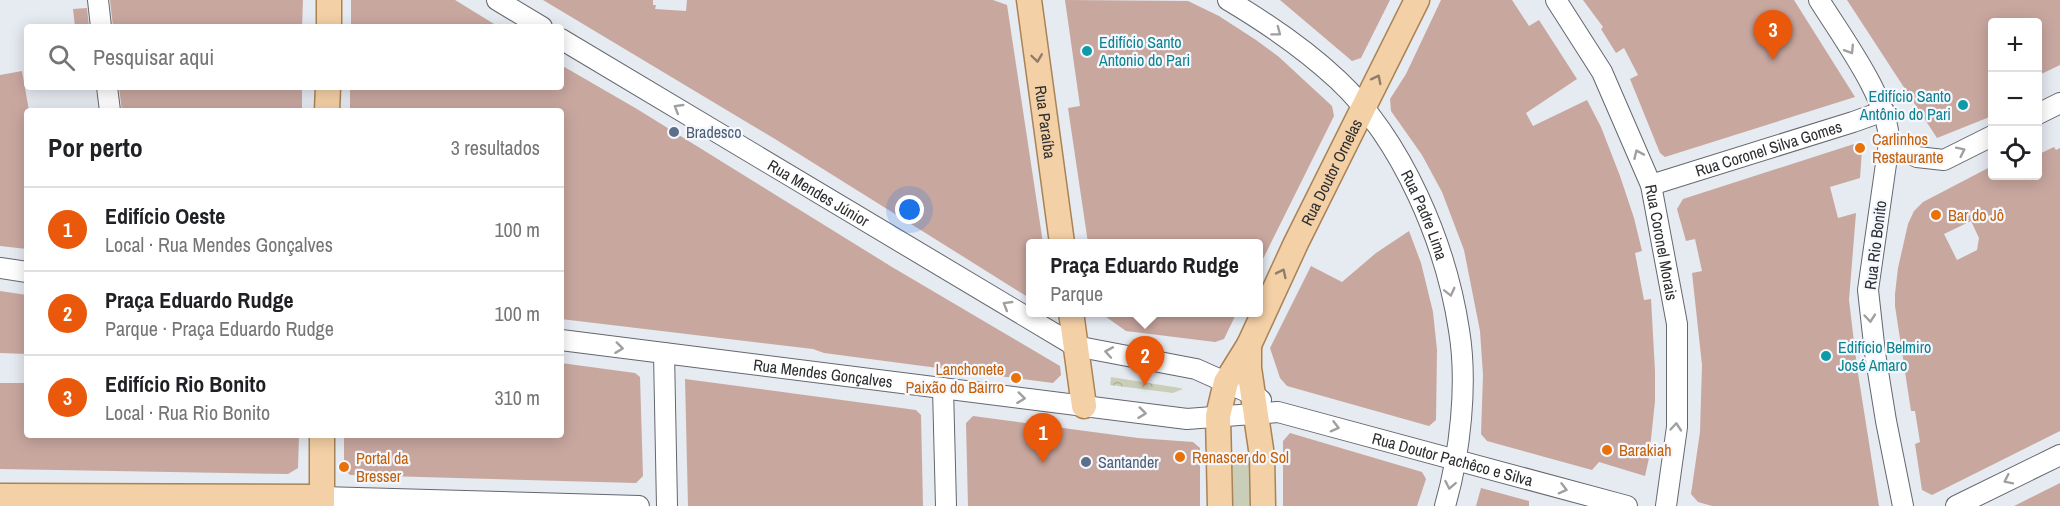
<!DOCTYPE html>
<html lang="pt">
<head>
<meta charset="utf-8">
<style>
  body { margin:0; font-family:"Archivo Narrow",sans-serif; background:#f2f2f2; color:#202124 }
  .controls { position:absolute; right:18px; top:18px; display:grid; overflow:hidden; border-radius:6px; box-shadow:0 3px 15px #0003 }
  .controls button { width:54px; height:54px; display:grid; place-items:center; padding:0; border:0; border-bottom:2px solid #e0e0e0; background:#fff; color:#202124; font:30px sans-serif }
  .you { position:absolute; left:910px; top:210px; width:21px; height:21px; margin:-15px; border:4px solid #fff; border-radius:50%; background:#1a73e8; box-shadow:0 0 0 9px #1a73e833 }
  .badge { display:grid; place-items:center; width:39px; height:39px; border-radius:50%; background:#ea580c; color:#fff; font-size:20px; font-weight:700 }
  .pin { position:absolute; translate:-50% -50px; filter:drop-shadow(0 2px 3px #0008) }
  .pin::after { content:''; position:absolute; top:32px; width:21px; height:18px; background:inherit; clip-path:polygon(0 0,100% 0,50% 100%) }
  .popup { position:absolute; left:1026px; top:239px; width:237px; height:78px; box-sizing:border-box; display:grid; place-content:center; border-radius:6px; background:#fff; filter:drop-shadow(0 2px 4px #0005); font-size:20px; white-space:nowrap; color:#757577 }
  .popup b { font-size:22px; color:#202124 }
  .popup::after { content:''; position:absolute; left:50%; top:100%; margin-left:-12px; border:12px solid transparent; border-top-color:#fff }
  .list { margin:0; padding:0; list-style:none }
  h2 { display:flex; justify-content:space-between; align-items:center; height:78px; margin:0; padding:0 24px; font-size:26px }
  h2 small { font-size:20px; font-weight:400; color:#757577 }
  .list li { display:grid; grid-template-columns:39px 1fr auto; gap:18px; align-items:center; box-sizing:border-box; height:84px; padding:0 24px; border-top:2px solid #e0e0e0 }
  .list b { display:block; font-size:22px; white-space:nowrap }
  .list p { margin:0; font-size:20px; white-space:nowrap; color:#757577 }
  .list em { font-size:20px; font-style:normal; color:#757577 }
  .icon { flex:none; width:33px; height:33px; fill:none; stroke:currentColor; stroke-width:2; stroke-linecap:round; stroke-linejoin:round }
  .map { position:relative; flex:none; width:2060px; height:506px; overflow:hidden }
  .search { position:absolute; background:#fff; box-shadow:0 3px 15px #0003; left:24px; top:24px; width:540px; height:66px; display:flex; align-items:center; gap:15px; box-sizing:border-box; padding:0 21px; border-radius:6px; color:#757577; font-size:22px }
  .panel { position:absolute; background:#fff; box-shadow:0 3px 15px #0003; left:24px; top:108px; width:540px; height:330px; border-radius:6px }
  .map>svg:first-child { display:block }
  .grass { fill:#caceb8 }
  .park { fill:url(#park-crowns) }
  .building { fill:#c8a79f; fill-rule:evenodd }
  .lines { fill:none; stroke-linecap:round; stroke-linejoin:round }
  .minor-casing { stroke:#64676d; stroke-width:22 }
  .major-casing { stroke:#a98355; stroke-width:27 }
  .minor { stroke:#fff; stroke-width:20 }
  .major { stroke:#f4d0a6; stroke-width:24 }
  .oneway { stroke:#a0a0a1 }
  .oneway2 { stroke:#907e6a }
  .culture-dot { fill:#0f9aa8; stroke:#f4f7fe; stroke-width:2 }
  .service-dot { fill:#5c6f8a; stroke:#f4f7fe; stroke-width:2 }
  .food-dot { fill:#e8710a; stroke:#f4f7fe; stroke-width:2 }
  .labels { text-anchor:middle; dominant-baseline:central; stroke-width:4.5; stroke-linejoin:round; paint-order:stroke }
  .culture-label { font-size:16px; fill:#0d838f; stroke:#f4f7fe; text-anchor:start }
  .street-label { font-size:16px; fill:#2b2d2f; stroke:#f4f7fe }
  .service-label { font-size:16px; fill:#4e5e75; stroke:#f4f7fe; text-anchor:start }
  .food-label { font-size:16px; fill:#c56008; stroke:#f4f7fe; text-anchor:start }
</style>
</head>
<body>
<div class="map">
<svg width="2060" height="506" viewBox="0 0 2060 506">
  <defs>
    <pattern id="park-crowns" width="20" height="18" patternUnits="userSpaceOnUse" patternTransform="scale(1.5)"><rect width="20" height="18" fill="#caceb8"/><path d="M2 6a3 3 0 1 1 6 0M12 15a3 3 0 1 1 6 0" fill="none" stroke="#aeb19e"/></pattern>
  </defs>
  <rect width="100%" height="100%" fill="#e6eaf1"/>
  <polygon class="grass" points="1251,461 1252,506 1231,506 1230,462"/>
  <polygon class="park" points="1111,377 1180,388 1183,389 1173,393 1110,385"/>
  <g class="building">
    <polygon points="110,0 303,0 302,27 113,27"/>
    <polygon points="351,0 455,0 499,27 351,27"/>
    <polygon points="543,0 653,0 653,5 656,5 655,9 686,11 687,0 993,0 1007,5 1043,243 1031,243 1031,299 775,139"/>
    <polygon points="1065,0 1188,1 1219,16 1256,40 1279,57 1332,106 1334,116 1259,267 1259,243 1088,243 1068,108 1080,106"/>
    <polygon points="1280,0 1390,0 1361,58 1352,61"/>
    <polygon points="1441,0 1512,0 1529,26 1539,20 1577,79 1526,113 1533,126 1587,100 1601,127 1620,176 1634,218 1642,251 1635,253 1644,300 1651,299 1655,371 1655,401 1649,458 1645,476 1599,462 1592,470 1487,441 1481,434 1483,375 1480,331 1464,250 1442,192 1422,155 1391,111 1390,99 1406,74"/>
    <polygon points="1583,0 1794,0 1855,97 1665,157 1660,153 1630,79 1638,75 1624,48 1616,53 1601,29 1603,27"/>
    <polygon points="1847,0 2060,0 2060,65 2037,76 2037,22 1992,22 1992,116 1937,138"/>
    <polygon points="87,8 89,27 75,27 73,9"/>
    <polygon points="561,65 637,109 892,267 1060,366 1061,375 1053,383 824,353 813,349 561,319 561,111 350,111 350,87 561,87"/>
    <polygon points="22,71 29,111 27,111 27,249 0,246 0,75"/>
    <polygon points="119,87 302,87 302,111 122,111"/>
    <polygon points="1854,144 1862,150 1860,178 1830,187 1838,218 1856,213 1849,300 1857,367 1879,506 1712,506 1698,502 1691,494 1700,432 1702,365 1692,273 1702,271 1695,239 1686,241 1677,209 1683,199"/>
    <path d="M2054 147 2056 150 2060 148V431L1932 495 1922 490 1915 444 1920 442 1915 411H1911L1895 306V294L1898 268 1908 224 1914 211 1923 202 1992 166V176H2037V155ZM1971 221 1979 238 1977 250 1957 260 1944 234Z"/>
    <polygon points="1409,231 1421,263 1433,312 1437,350 1436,420 1429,426 1287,386 1280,378 1270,348 1311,266 1342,282 1376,253"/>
    <polygon points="0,291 27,295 27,354 0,353"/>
    <polygon points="1099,312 1237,312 1224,339 1215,342 1126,331"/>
    <polygon points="561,363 635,373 640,377 643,476 636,483 350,475 344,469 344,435 561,435"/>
    <polygon points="685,379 916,410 921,415 923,506 688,506"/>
    <polygon points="0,383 27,383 27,435 299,435 298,468 288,474 0,469"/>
    <polygon points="973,416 1138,438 1193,442 1200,448 1200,506 968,506 966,423"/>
    <polygon points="1290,433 1422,472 1426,479 1417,506 1283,506 1283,441"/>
    <polygon points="2060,483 2060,506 2014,506"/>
    <polygon points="1481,488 1529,501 1529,506 1476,506"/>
  </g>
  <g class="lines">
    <defs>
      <g id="minor">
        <polyline points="98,0 101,27"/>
        <polyline points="497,0 542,27"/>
        <path id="s1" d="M1228 0C1265 22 1307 51 1338 80 1403 141 1446 244 1459 330 1468 384 1460 454 1445 506"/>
        <path id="s2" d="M1556 0 1602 72 1651 185 1677 324V427L1666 506"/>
        <path d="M1819 0C1842 37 1890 101 1889 143L1868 290 1875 353 1886 421 1903 506"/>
        <path id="s3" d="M561 39 1075 346 1196 369 1252 394 1261 400"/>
        <polyline points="107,87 110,111"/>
        <polyline points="2038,114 2060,103"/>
        <polyline points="1889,143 1917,157 1944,160 1992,136"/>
        <path id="s4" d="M1651 185 1853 122 1884 111"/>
        <polyline points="0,268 27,272"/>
        <path id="s5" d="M561 340 1187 419 1278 412 1627 506"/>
        <polyline points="664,353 667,506"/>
        <polyline points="943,388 946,506"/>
        <polyline points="322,497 639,506"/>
        <polyline points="1956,506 2060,455"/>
      </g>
      <g id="major">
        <path id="s6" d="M1029 0 1062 243"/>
        <polyline points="329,27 329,0"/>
        <polyline points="327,111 328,87"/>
        <polyline points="1071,312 1084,406"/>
        <polyline points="1249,345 1249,368 1262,456 1263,506"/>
        <polyline points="0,496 322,497"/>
        <polyline points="322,506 322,435"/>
        <path id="s7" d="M1220 506 1218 416 1226 382 1249 345 1296 243 1417 0"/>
      </g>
    </defs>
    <use href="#minor" class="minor-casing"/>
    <use href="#major" class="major-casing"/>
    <use href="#minor" class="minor"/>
    <use href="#major" class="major"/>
  </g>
  <defs><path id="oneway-chevron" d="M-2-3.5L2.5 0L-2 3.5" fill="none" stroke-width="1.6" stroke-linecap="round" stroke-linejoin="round" transform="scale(1.5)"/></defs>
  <g class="oneway">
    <use href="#oneway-chevron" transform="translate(1277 32) rotate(37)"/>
    <use href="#oneway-chevron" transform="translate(1850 50) rotate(58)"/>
    <use href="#oneway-chevron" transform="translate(678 108) rotate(-149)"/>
    <use href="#oneway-chevron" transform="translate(1961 151) rotate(-26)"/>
    <use href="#oneway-chevron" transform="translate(1638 154) rotate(-114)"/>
    <use href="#oneway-chevron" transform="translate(1450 292) rotate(76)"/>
    <use href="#oneway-chevron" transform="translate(1007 305) rotate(-149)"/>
    <use href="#oneway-chevron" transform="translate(1870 318) rotate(85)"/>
    <use href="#oneway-chevron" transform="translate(619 348) rotate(7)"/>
    <use href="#oneway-chevron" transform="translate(1109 352) rotate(-170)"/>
    <use href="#oneway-chevron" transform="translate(1021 398) rotate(7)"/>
    <use href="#oneway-chevron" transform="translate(1142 413) rotate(7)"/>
    <use href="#oneway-chevron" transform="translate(1335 427) rotate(15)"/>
    <use href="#oneway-chevron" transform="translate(1676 427) rotate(-85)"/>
    <use href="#oneway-chevron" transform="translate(2008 480) rotate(154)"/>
    <use href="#oneway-chevron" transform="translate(1450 485) rotate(101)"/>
    <use href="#oneway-chevron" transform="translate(1563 489) rotate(15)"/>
  </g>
  <g class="oneway2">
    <use href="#oneway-chevron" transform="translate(1037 58) rotate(82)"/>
    <use href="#oneway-chevron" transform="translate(1377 79) rotate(-63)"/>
    <use href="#oneway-chevron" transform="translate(1282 273) rotate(-64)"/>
  </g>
  <g class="culture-dot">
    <circle cx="1087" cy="51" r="6"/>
    <circle cx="1963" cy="105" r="6"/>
    <circle cx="1826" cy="356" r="6"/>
  </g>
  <g class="service-dot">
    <circle cx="674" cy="132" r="6"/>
    <circle cx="1086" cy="462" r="6"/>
  </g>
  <g class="food-dot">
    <circle cx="1860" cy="148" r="6"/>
    <circle cx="1936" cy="215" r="6"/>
    <circle cx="1016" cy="378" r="6"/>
    <circle cx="1607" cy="450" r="6"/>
    <circle cx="1180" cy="457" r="6"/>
    <circle cx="344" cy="467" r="6"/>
  </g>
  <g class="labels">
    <g class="culture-label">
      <text x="1099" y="42">Edifício Santo<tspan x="1099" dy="18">Antonio do Pari</tspan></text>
      <text x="1951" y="96" text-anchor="end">Edifício Santo<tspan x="1951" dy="18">Antônio do Pari</tspan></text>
      <text x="1838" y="347">Edifício Belmiro<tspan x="1838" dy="18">José Amaro</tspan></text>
    </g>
    <g class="street-label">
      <text stroke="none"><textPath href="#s6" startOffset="123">Rua Paraíba</textPath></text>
      <text stroke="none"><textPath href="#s4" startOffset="123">Rua Coronel Silva Gomes</textPath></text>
      <text stroke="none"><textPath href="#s7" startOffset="360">Rua Doutor Ornelas</textPath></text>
      <text stroke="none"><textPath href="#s3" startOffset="300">Rua Mendes Júnior</textPath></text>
      <text stroke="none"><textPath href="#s1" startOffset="298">Rua Padre Lima</textPath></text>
      <text stroke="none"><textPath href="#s2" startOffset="267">Rua Coronel Morais</textPath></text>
      <text transform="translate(1875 245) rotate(-83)">Rua Rio Bonito</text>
      <text stroke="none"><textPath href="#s5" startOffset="264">Rua Mendes Gonçalves</textPath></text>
      <text stroke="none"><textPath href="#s5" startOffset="903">Rua Doutor Pachêco e Silva</textPath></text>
    </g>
    <g class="service-label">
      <text x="686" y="132">Bradesco</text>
      <text x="1098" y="462">Santander</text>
    </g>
    <g class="food-label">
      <text x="1872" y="139">Carlinhos<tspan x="1872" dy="18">Restaurante</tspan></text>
      <text x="1948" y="215">Bar do Jô</text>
      <text x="1004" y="369" text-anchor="end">Lanchonete<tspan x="1004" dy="18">Paixão do Bairro</tspan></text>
      <text x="1619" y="450">Barakiah</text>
      <text x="1192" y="457">Renascer do Sol</text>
      <text x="356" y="458">Portal da<tspan x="356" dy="18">Bresser</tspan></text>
    </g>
  </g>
</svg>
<div class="controls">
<button>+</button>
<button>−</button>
<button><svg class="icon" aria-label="locate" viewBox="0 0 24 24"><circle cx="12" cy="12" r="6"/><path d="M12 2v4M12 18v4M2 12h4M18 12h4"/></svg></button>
</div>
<div class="you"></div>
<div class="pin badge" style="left:1043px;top:463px">1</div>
<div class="pin badge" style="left:1145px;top:386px">2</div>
<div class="popup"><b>Praça Eduardo Rudge</b>Parque</div>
<div class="pin badge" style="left:1773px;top:60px">3</div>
<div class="search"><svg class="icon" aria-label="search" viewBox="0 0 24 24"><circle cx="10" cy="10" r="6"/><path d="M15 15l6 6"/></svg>Pesquisar aqui</div>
<section class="panel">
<h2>Por perto<small>3 resultados</small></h2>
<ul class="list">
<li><span class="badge">1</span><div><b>Edifício Oeste</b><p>Local · Rua Mendes Gonçalves</p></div><em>100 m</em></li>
<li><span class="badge">2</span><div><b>Praça Eduardo Rudge</b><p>Parque · Praça Eduardo Rudge</p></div><em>100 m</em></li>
<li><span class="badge">3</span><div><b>Edifício Rio Bonito</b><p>Local · Rua Rio Bonito</p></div><em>310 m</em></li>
</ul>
</section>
</div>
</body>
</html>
